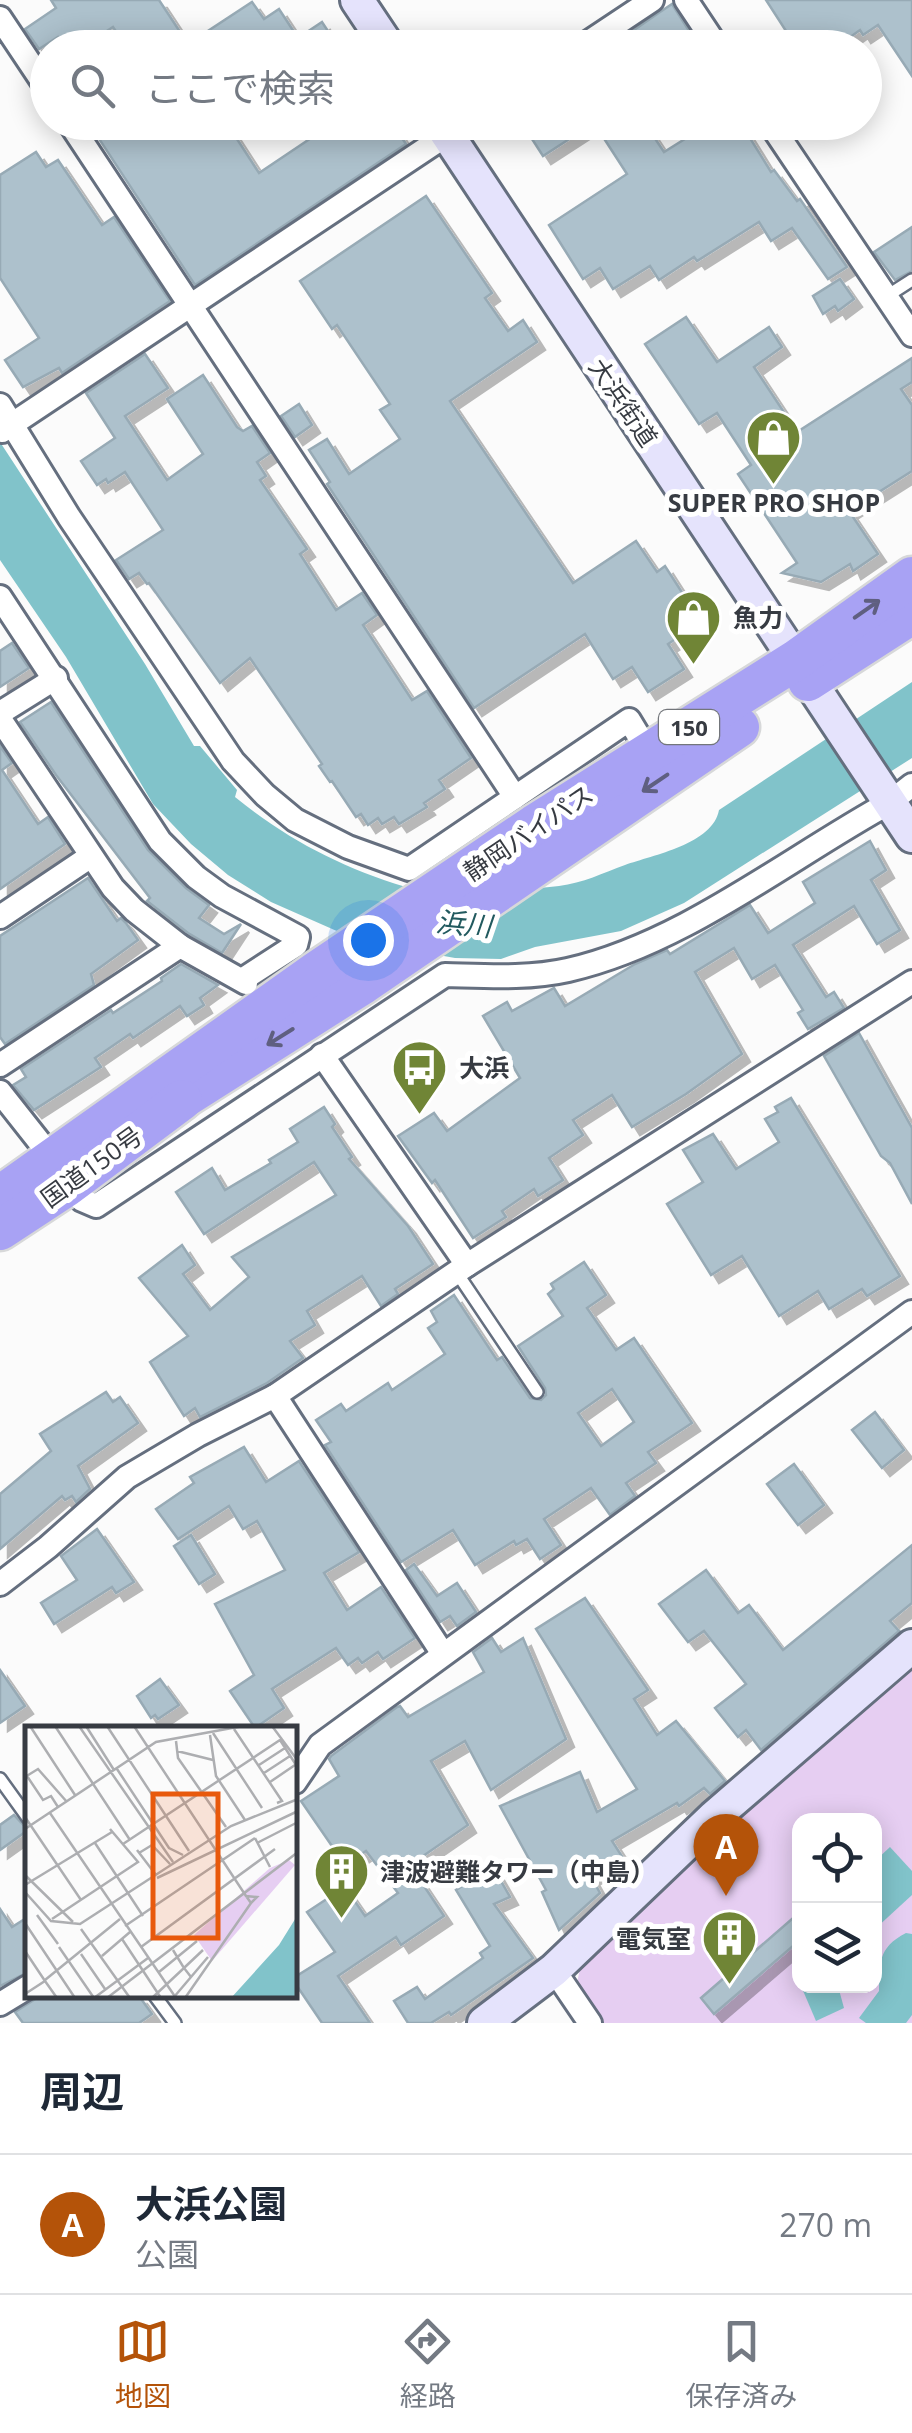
<!DOCTYPE html>
<html lang="ja">
<head>
<meta charset="utf-8">
<style>
  body { margin:0; font-family:"Open Sans","Noto Sans JP",sans-serif; background:#f2f2f3; color:#1f2937 }
  .controls { position:absolute; right:30px; bottom:30px; display:grid; overflow:hidden; border-radius:20px; box-shadow:0 5px 25px #0003 }
  .controls button { width:90px; height:90px; display:grid; place-items:center; padding:0; border:0; border-bottom:2px solid #e0e1e3; background:#fff; color:#1f2937; font:50px sans-serif }
  .you { position:absolute; left:368px; top:940px; width:35px; height:35px; margin:-25px; border:8px solid #fff; border-radius:50%; background:#1a73e8; box-shadow:0 0 0 15px #1a73e833 }
  .badge { display:grid; place-items:center; width:65px; height:65px; border-radius:50%; background:#b45309; color:#fff; font-size:32px; font-weight:700 }
  .pin { position:absolute; translate:-50% -82px; filter:drop-shadow(0 2px 5px #0008) }
  .pin::after { content:''; position:absolute; top:52px; width:35px; height:30px; background:inherit; clip-path:polygon(0 0,100% 0,50% 100%) }
  .list { margin:0; padding:0; list-style:none }
  h2 { display:flex; justify-content:space-between; align-items:center; height:130px; margin:0; padding:0 40px; font-size:42px }
  h2 small { font-size:32px; font-weight:400; color:#747a83 }
  .list li { display:grid; grid-template-columns:65px 1fr auto; gap:30px; align-items:center; box-sizing:border-box; height:140px; padding:0 40px; border-top:2px solid #e0e1e3 }
  .list b { display:block; font-size:38px; white-space:nowrap }
  .list p { margin:0; font-size:32px; white-space:nowrap; color:#747a83 }
  .list em { font-size:32px; font-style:normal; color:#747a83 }
  .icon { flex:none; width:55px; height:55px; fill:none; stroke:currentColor; stroke-width:2; stroke-linecap:round; stroke-linejoin:round }
  .map { position:relative; flex:none; width:912px; height:2023px; overflow:hidden }
  .search { position:absolute; background:#fff; box-shadow:0 5px 25px #0003; left:30px; right:30px; top:30px; height:110px; display:flex; align-items:center; gap:25px; box-sizing:border-box; padding:0 35px; border-radius:55px; color:#747a83; font-size:38px }
  .sheet { height:270px; background:#fff }
  nav { display:flex; justify-content:space-around; align-items:center; box-sizing:border-box; height:140px; border-top:2px solid #e0e1e3; background:#fff; font-size:28px; color:#747a83 }
  nav a { display:grid; justify-items:center; gap:5px }
  nav .on { color:#b45309 }
  .map>svg:first-child { display:block }
  .green { fill:#e6cef2; fill-rule:evenodd }
  .water { fill:#81c3ca }
  .building { fill:#adc1cc; stroke:#97aab5; stroke-width:2.5; fill-rule:evenodd; filter:url(#shadow) }
  .lines { fill:none; stroke-linecap:round; stroke-linejoin:round }
  .lane-casing { stroke:#656f7f; stroke-width:16 }
  .street-casing { stroke:#656f7f; stroke-width:28 }
  .secondary-casing { stroke:#656f7f; stroke-width:38 }
  .highway-casing { stroke:#d7d8d9; stroke-width:45 }
  .lane { stroke:#fff; stroke-width:11 }
  .street { stroke:#fff; stroke-width:22 }
  .secondary { stroke:#e5e3fc; stroke-width:32 }
  .highway { stroke:#a8a2f4; stroke-width:40 }
  .oneway { stroke:#5f5f80 }
  .labels { text-anchor:middle; dominant-baseline:central; stroke-width:10; stroke-linejoin:round; paint-order:stroke }
  .shield { fill:#fff; stroke:#73767b; stroke-width:2.5 }
  .shield-label { font-size:22px; font-weight:bold; fill:#373b42 }
  .street-label { font-size:25px; fill:#373b42; stroke:#fff }
  .poi-label { font-size:25px; font-weight:bold; fill:#373b42; stroke:#fff; text-anchor:start }
  .water-label { font-size:28px; font-style:italic; fill:#225a5f; stroke:#fff }
  .inset-road { fill:none; stroke:#adaeb1; stroke-width:2.5 }
  .view { fill:#e8590c; fill-opacity:0.15; stroke:#e8590c; stroke-width:5 }
  .inset-edge { fill:none; stroke:#373b42; stroke-width:5 }
</style>
</head>
<body>
<div class="map">
<svg width="912" height="2023" viewBox="0 0 912 2023">
  <defs>
    <filter id="shadow"><feDropShadow dx="8" dy="8" stdDeviation="0" flood-color="#0004"/></filter>
  </defs>
  <rect width="100%" height="100%" fill="#fbfbfb"/>
  <path class="green" d="M912 1663V2023H601L576 1987 580 1969 727 1823ZM800 1820H874V1986H800Z"/>
  <g class="water">
    <path d="M0 442 145 664 194 746H200L237 790 235 797C287 839 340 867 406 887 452 887 515 892 559 886 583 883 603 873 625 865 653 855 713 844 719 810L912 682V758L684 903 621 931 535 947 501 959 455 958 388 946 339 932 271 902 228 875 191 844 153 804 66 657 0 560Z"/>
    <polygon points="890,1847 912,1871 912,1895 875,1929 875,1861"/>
    <path d="M906 1933 912 1934V2015L906 2023H866L859 2018 879 1991C880 1964 877 1948 906 1933Z"/>
    <polygon points="801,1986 838,1986 844,2008 816,2021"/>
  </g>
  <g class="building">
    <polygon points="51,0 159,0 188,44 252,2 264,19 279,9 298,38 322,22 339,48 127,48 113,27 81,48 65,48 58,37 39,49 25,29 56,8"/>
    <polygon points="766,0 912,0 912,76 878,25 863,35 860,30 835,48 797,48"/>
    <polygon points="672,4 700,48 608,48 660,12"/>
    <polygon points="88,122 226,122 259,173 335,122 391,122 406,144 195,285"/>
    <polygon points="521,122 644,122 664,152 712,122 740,122 771,172 774,170 797,201 800,199 847,267 828,279 792,228 771,241 759,222 697,261 694,257 659,280 650,266 613,289 600,268 583,279 549,225 627,174 594,123 543,156"/>
    <polygon points="36,152 46,167 58,160 102,225 114,217 170,301 62,373 59,368 23,387 5,360 39,338 0,278 0,175"/>
    <polygon points="426,196 492,293 485,298 508,331 523,320 537,342 450,401 573,583 636,541 657,572 665,566 701,622 668,644 684,669 648,692 632,667 613,679 585,634 474,708 327,484 330,482 309,450 327,439 349,474 400,439 380,410 390,404 337,325 332,329 300,281"/>
    <polygon points="912,227 912,271 895,280 874,252"/>
    <polygon points="840,279 854,299 838,311 835,306 823,314 813,296"/>
    <polygon points="686,317 717,362 769,327 782,347 754,367 797,432 912,358 912,382 901,389 912,405 912,471 849,511 878,554 853,571 850,564 821,582 782,573 797,563 738,474 751,465 717,413 699,424 645,344"/>
    <polygon points="145,354 168,388 125,416 167,480 203,454 167,399 203,375 237,427 243,431 252,426 270,453 257,462 266,476 260,480 307,549 300,554 336,610 362,593 377,615 363,625 412,700 427,691 471,758 439,780 445,789 424,803 427,807 399,824 394,817 382,824 378,818 368,825 361,814 356,817 332,781 330,782 319,766 322,764 250,658 220,683 149,583 147,584 139,573 129,579 116,560 163,530 125,472 108,483 106,479 97,485 81,461 115,438 86,393"/>
    <polygon points="299,404 312,425 295,437 281,416"/>
    <polygon points="12,643 29,668 0,687 0,651"/>
    <polygon points="51,702 148,850 186,888 209,905 199,918 224,934 241,924 222,953 188,933 147,901 150,898 56,775 20,722"/>
    <polygon points="0,746 12,763 2,770 38,824 48,817 65,844 0,889"/>
    <polygon points="870,841 886,870 871,880 900,930 877,944 854,906 793,945 826,997 834,992 844,1008 808,1029 798,1013 803,1010 775,965 752,979 734,948 695,972 742,1054 686,1094 632,1127 612,1095 573,1120 583,1135 549,1158 563,1180 538,1196 534,1189 502,1211 506,1217 473,1238 435,1180 432,1183 398,1136 434,1113 447,1131 520,1078 483,1016 507,1002 512,1011 554,988 565,1006 635,964 667,950 670,954 750,905 768,933 815,903 803,882"/>
    <polygon points="88,878 117,921 121,918 126,923 138,940 91,974 94,985 5,1044 0,1037 0,936"/>
    <polygon points="181,964 218,985 200,998 204,1005 187,1016 180,1006 133,1038 130,1034 95,1058 101,1067 34,1110 13,1085 26,1077 21,1069 111,1010 113,1013 162,981 161,978"/>
    <polygon points="859,1033 912,1128 912,1204 890,1163 881,1156 824,1056"/>
    <polygon points="791,1098 900,1276 867,1296 862,1289 829,1309 818,1291 779,1316 742,1256 711,1275 667,1204 703,1182 683,1150 713,1134 736,1169 779,1142 765,1119 778,1112 775,1107"/>
    <polygon points="324,1107 335,1124 332,1127 352,1157 349,1159 408,1226 433,1264 395,1289 398,1294 381,1306 362,1276 307,1311 315,1325 290,1341 303,1358 267,1383 200,1417 195,1408 184,1416 150,1362 188,1336 139,1278 182,1245 195,1265 183,1274 210,1310 249,1277 232,1257 336,1195 314,1162 204,1234 176,1192 212,1168 225,1190 271,1163 269,1160 298,1142 290,1129"/>
    <path d="M584 1262 606 1295 587 1308 616 1350 634 1338 692 1423 648 1452 656 1463 626 1483 635 1496 610 1515 591 1488 544 1519 561 1545 540 1559 527 1539 516 1545 514 1541 475 1565 453 1530 401 1562 325 1445 331 1442 316 1420 341 1404 346 1411 388 1383 392 1390 445 1354 428 1328 437 1322 431 1311 454 1295 497 1360 502 1357 530 1398 541 1400 546 1395 545 1388 518 1346 563 1316 548 1294 554 1289 551 1284ZM612 1389 634 1422 601 1446 578 1413Z"/>
    <polygon points="106,1392 113,1402 120,1397 138,1423 78,1466 90,1489 76,1502 72,1496 65,1500 62,1496 0,1549 0,1494 51,1451 40,1434"/>
    <polygon points="875,1412 904,1450 882,1468 852,1430"/>
    <polygon points="244,1447 266,1482 299,1461 359,1552 324,1573 347,1610 381,1587 415,1638 383,1659 378,1652 362,1663 358,1658 348,1665 336,1648 272,1689 284,1708 255,1728 230,1691 254,1675 215,1604 285,1570 257,1521 243,1529 229,1506 178,1539 156,1509 194,1483 190,1477"/>
    <polygon points="794,1464 824,1505 798,1525 767,1484"/>
    <polygon points="97,1529 134,1582 116,1593 112,1587 54,1624 41,1603 77,1580 61,1556"/>
    <polygon points="191,1535 215,1574 199,1584 174,1546"/>
    <polygon points="912,1545 912,1603 890,1621 899,1631 761,1750 746,1730 738,1737 715,1708 746,1684 704,1631 688,1642 659,1604 706,1570 738,1613 749,1605 783,1650"/>
    <polygon points="414,1564 437,1596 457,1583 476,1612 457,1626 450,1616 440,1622 406,1570"/>
    <polygon points="585,1598 648,1690 634,1699 657,1735 676,1721 725,1781 710,1794 704,1788 679,1806 677,1803 612,1841 623,1858 591,1877 600,1893 559,1930 542,1892 546,1890 500,1806 580,1772 597,1812 637,1789 536,1629"/>
    <polygon points="492,1638 501,1652 523,1638 566,1739 491,1790 465,1741 431,1761 468,1825 410,1865 444,1916 401,1945 396,1937 338,1976 370,2023 322,2023 295,1983 295,1977 335,1952 307,1912 345,1887 365,1916 398,1893 366,1851 345,1865 301,1801 339,1776 329,1759 331,1756 397,1707 400,1706 408,1717 484,1672 473,1652"/>
    <polygon points="0,1670 25,1706 0,1723"/>
    <polygon points="160,1679 179,1705 158,1719 155,1715 151,1718 137,1696"/>
    <polygon points="14,1815 28,1830 0,1850 0,1825"/>
    <polygon points="493,1867 510,1897 494,1904 533,1958 451,2015 449,2012 431,2023 408,2023 394,2001 417,1987 425,1999 483,1958 480,1953 490,1946 456,1890"/>
    <polygon points="0,1909 12,1927 28,1917 28,1972 0,1986"/>
    <polygon points="800,1912 800,1940 714,2014 701,1998"/>
    <polygon points="40,1996 139,1996 152,2014 139,2023 23,2023 15,2012"/>
  </g>
  <g class="lines">
    <defs>
      <g id="lane">
        <polyline points="887,296 912,280"/>
        <polyline points="457,1273 537,1392"/>
        <polyline points="0,1779 28,1818"/>
        <polyline points="155,1996 175,2023"/>
      </g>
      <g id="street">
        <polyline points="686,0 718,48"/>
        <polyline points="0,18 48,90"/>
        <polyline points="580,48 652,0"/>
        <polyline points="69,122 515,797"/>
        <polyline points="769,122 912,335"/>
        <polyline points="0,405 69,517 233,761 265,795 295,820 348,847 409,869 629,720 649,753"/>
        <polyline points="2,431 466,122"/>
        <polyline points="0,597 160,841 196,877 222,896 298,937 296,945 242,980"/>
        <polyline points="0,713 56,678"/>
        <polyline points="0,719 113,888 134,910 180,946 246,983"/>
        <polyline points="0,917 91,856"/>
        <polyline points="322,1055 467,1265"/>
        <polyline points="0,1065 180,946"/>
        <polyline points="0,1092 45,1149"/>
        <path d="M67 1186 82 1200 96 1206 445 975C486 976 528 979 568 970 683 944 787 859 889 803L912 785"/>
        <polyline points="275,1396 443,1654"/>
        <polyline points="0,1584 48,1547 127,1477 198,1435 275,1396 467,1265 912,982"/>
        <polyline points="295,1782 320,1745 912,1312"/>
        <polyline points="554,1970 590,2023"/>
        <polyline points="0,2004 28,1987"/>
      </g>
      <g id="secondary">
        <polyline points="357,0 389,48"/>
        <polyline points="439,122 912,836"/>
        <polyline points="484,2023 554,1970 714,1817 912,1646"/>
      </g>
      <g id="highway">
        <polyline points="808,681 912,614"/>
        <polyline points="163,1111 363,984 739,727"/>
        <polyline points="0,1196 317,971 534,825 796,660 912,577"/>
        <polyline points="0,1230 67,1186 182,1100"/>
      </g>
    </defs>
    <use href="#lane" class="lane-casing"/>
    <use href="#street" class="street-casing"/>
    <use href="#secondary" class="secondary-casing"/>
    <use href="#highway" class="highway-casing"/>
    <use href="#lane" class="lane"/>
    <use href="#street" class="street"/>
    <use href="#secondary" class="secondary"/>
    <use href="#highway" class="highway"/>
  </g>
  <defs><path id="oneway-shaft" d="M-6 0H5M1.5-3L5.5 0L1.5 3" fill="none" stroke-width="1.6" stroke-linecap="round" stroke-linejoin="round" transform="scale(2.5)"/></defs>
  <g class="oneway">
    <use href="#oneway-shaft" transform="translate(867 609) rotate(-35)"/>
    <use href="#oneway-shaft" transform="translate(655 783) rotate(146)"/>
    <use href="#oneway-shaft" transform="translate(280 1037) rotate(148)"/>
  </g>
  <defs>
    <symbol id="shop-pin" viewBox="-11 -11 22 30"><path d="M0 17L-7.5 6A9.5 9.5 0 1 1 7.5 6Z" fill="#708536" stroke="#fff"/><path d="M-5-2.5h2.3a2.7 3.5 0 0 1 5.4 0H5L5.5 6h-11ZM-1.5-2.5h3a1.5 2.3 0 0 0-3 0Z" fill="#fff"/></symbol>
    <symbol id="bus-pin" viewBox="-11 -11 22 30"><path d="M0 17L-7.5 6A9.5 9.5 0 1 1 7.5 6Z" fill="#708536" stroke="#fff"/><path d="M-5-6H5V4H4V6H2V4H-2V6H-4V4H-5ZM-3.5-4V0h7V-4ZM-3.5 1.2v1.5H-2V1.2ZM2 1.2v1.5H3.5V1.2Z" fill="#fff"/></symbol>
    <symbol id="building-pin" viewBox="-11 -11 22 30"><path d="M0 17L-7.5 6A9.5 9.5 0 1 1 7.5 6Z" fill="#708536" stroke="#fff"/><path d="M-4-6H4V6H1V3H-1V6H-4ZM-2.5-4.3h1.7v1.8h-1.7ZM.8-4.3h1.7v1.8H.8ZM-2.5-1h1.7V.8h-1.7ZM.8-1h1.7V.8H.8Z" fill="#fff"/></symbol>
  </defs>
  <g fill-rule="evenodd">
    <use href="#shop-pin" x="742" y="406" width="63" height="86"/>
    <use href="#shop-pin" x="662" y="586" width="63" height="86"/>
    <use href="#bus-pin" x="388" y="1036" width="63" height="86"/>
    <use href="#building-pin" x="310" y="1840" width="63" height="86"/>
    <use href="#building-pin" x="698" y="1906" width="63" height="86"/>
  </g>
  <g class="labels">
    <rect class="shield" x="659" y="710" width="60" height="34" rx="8"/>
    <g class="shield-label">
      <text x="689" y="727">150</text>
    </g>
    <g class="street-label">
      <text transform="translate(624 402) rotate(56)">大浜街道</text>
      <text transform="translate(528 832) rotate(-34)">静岡バイパス</text>
      <text transform="translate(91 1166) rotate(-36)">国道150号</text>
    </g>
    <g class="poi-label">
      <text x="774" y="502" text-anchor="middle">SUPER PRO SHOP</text>
      <text x="733" y="617">魚力</text>
      <text x="459" y="1067">大浜</text>
      <text x="380" y="1871">津波避難タワー（中島）</text>
      <text x="691" y="1938" text-anchor="end">電気室</text>
    </g>
    <g class="water-label">
      <text transform="translate(464 923) rotate(5)">浜川</text>
    </g>
  </g>
  <g transform="translate(25 1726)">
    <rect width="272" height="272" fill="#fbfbfb"/>
    <path d="M264 134 270 139 187 235 169 209 245 142Z" fill="#e6cef2"/>
    <path d="M272 190V272H206L254 219Z" fill="#81c3ca"/>
    <path class="inset-road" d="M5 0 50 69M30 0 105 114M54 0 148 136M61 0 89 44M82 0 164 125M109 0 221 170 232 171 226 177 221 170M247 0 273 35M209 3 257 75 252 77M188 7 237 82M185 9 191 50 220 94M151 15 153 32 201 101M152 25 188 34M234 39 260 22M92 43 144 122 158 129M239 47 265 30M2 50 18 74 26 70 33 81M0 51 13 43 42 76M245 56 270 39M25 87 151 272M0 91 56 174M0 103 131 16 218 0M230 112 245 141M70 117 118 190M232 117 273 96M98 118 255 14 273 42M112 124 131 149M114 127 127 119 145 138M0 149 48 196M132 152 273 85M0 159 87 106M0 166 26 195 55 198 206 100 273 73M12 189 33 218M27 193 113 136 85 103M0 197 50 272M100 200 230 112M56 203 105 272M97 213 136 272M34 221 69 272M116 221 250 123M0 225 20 255M56 228 80 263M77 230 105 206M134 246 172 215M166 251 159 242 178 224M20 254 95 193M0 268 20 255 32 272M149 271 183 231M69 272 123 232M82 272 273 126M127 272 159 242 148 224M160 272 226 177"/>
    <path class="view" d="M128 68H193V212H128Z"/>
    <rect width="272" height="272" class="inset-edge"/>
  </g>
</svg>
<div class="controls">
<button><svg class="icon" aria-label="locate" viewBox="0 0 24 24"><circle cx="12" cy="12" r="6"/><path d="M12 2v4M12 18v4M2 12h4M18 12h4"/></svg></button>
<button><svg class="icon" aria-label="layers" viewBox="0 0 24 24"><path d="M12 4l9 5-9 5-9-5zM3 14l9 5 9-5"/></svg></button>
</div>
<div class="you"></div>
<div class="pin badge" style="left:726px;top:1896px">A</div>
<div class="search"><svg class="icon" aria-label="search" viewBox="0 0 24 24"><circle cx="10" cy="10" r="6"/><path d="M15 15l6 6"/></svg>ここで検索</div>
</div>
<section class="sheet">
<h2>周辺<small></small></h2>
<ul class="list">
<li><span class="badge">A</span><div><b>大浜公園</b><p>公園</p></div><em>270 m</em></li>
</ul>
</section>
<nav>
<a class="on"><svg class="icon" aria-label="map" viewBox="0 0 24 24"><path d="M3 6l6-2 6 2 6-2v14l-6 2-6-2-6 2zM9 4v14M15 6v14"/></svg>地図</a>
<a><svg class="icon" aria-label="directions" viewBox="0 0 24 24"><path d="M12 3l9 9-9 9-9-9zM9 14v-3h6M13 9l2 2-2 2"/></svg>経路</a>
<a><svg class="icon" aria-label="saved" viewBox="0 0 24 24"><path d="M7 4h10v16l-5-4-5 4z"/></svg>保存済み</a>
</nav>
</body>
</html>
